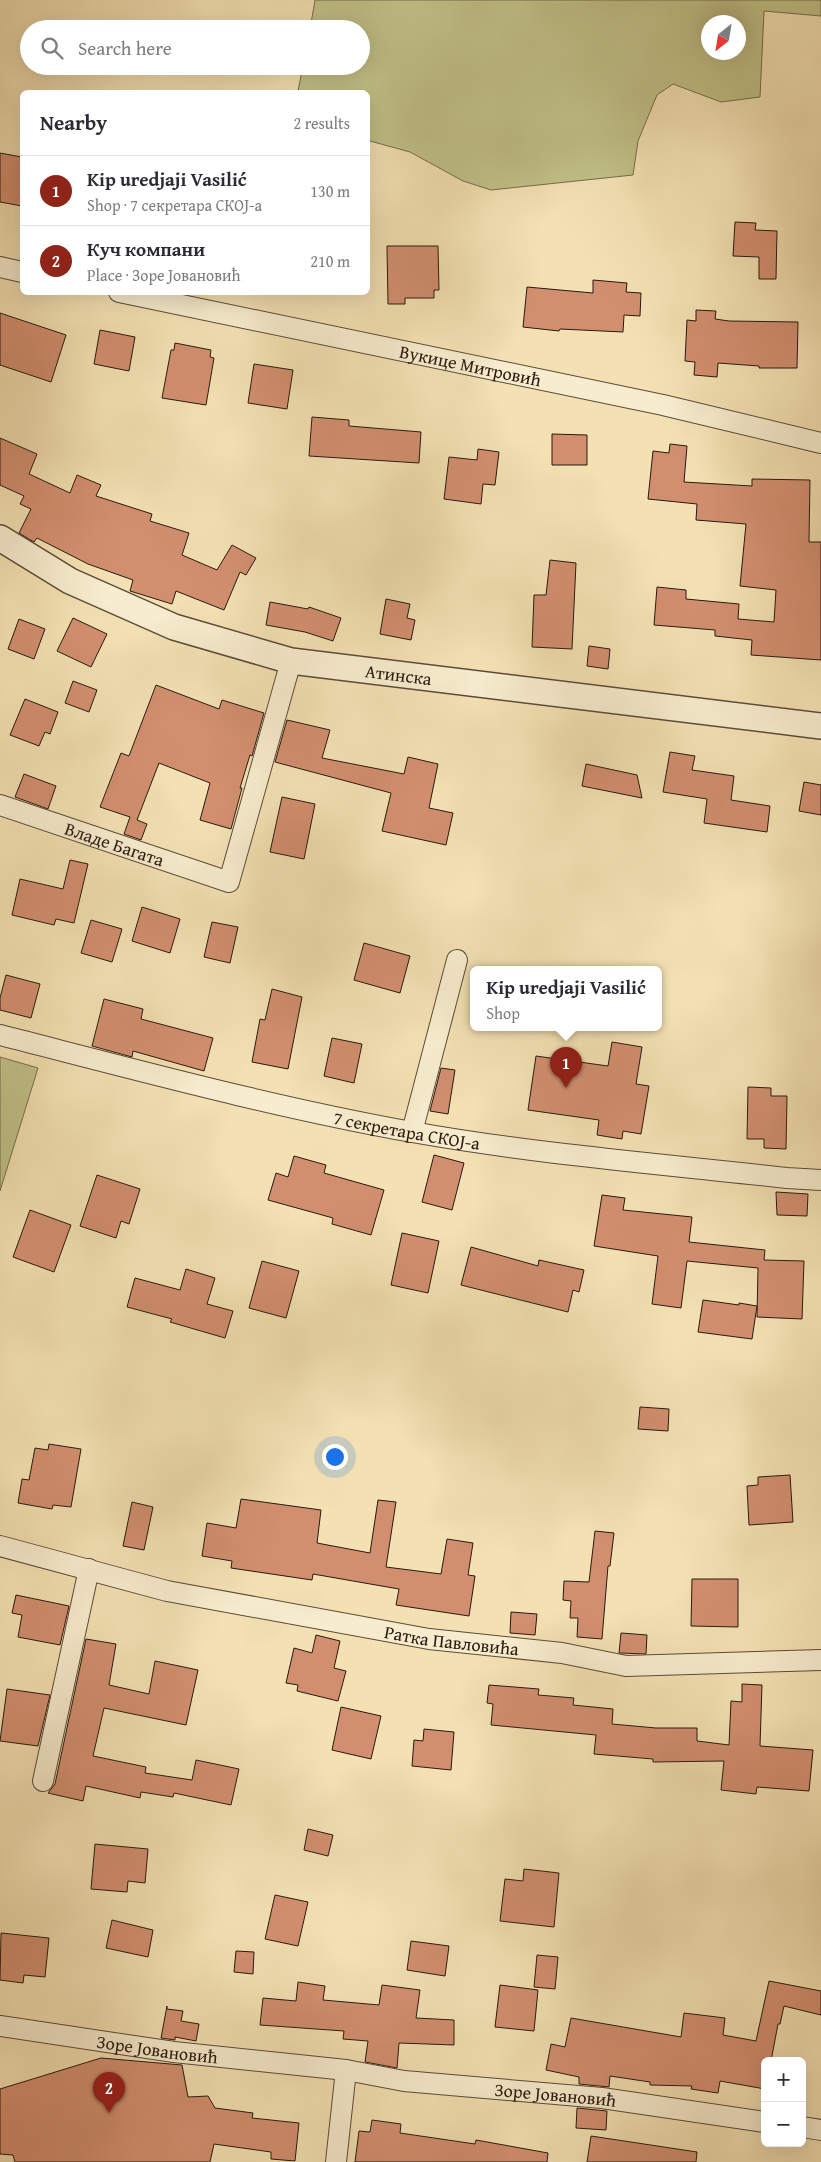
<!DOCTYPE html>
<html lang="en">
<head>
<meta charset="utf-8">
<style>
  body { margin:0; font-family:"Gentium Book Plus",serif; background:#f2f2f3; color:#2b2b33 }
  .controls { position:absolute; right:15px; bottom:15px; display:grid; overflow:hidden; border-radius:8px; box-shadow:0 5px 20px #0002 }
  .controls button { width:45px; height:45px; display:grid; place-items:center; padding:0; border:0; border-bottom:1px solid #e1e1e2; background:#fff; color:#2b2b33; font:25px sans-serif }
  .compass { position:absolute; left:701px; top:15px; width:45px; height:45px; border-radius:50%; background:#fff; box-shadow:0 5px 20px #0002; rotate:210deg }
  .you { position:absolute; left:334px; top:1456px; width:18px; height:18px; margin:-12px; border:4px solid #fff; border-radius:50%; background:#1a73e8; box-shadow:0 0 0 8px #1a73e833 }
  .badge { display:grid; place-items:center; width:32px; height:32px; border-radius:50%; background:#8f2418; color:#fff; font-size:16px; font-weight:700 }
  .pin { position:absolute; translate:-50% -41px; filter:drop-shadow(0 1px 2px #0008) }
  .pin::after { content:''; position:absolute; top:26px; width:18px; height:15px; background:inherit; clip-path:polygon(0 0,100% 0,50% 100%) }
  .popup { position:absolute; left:470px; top:966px; width:192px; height:65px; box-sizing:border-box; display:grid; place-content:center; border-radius:8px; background:#fff; filter:drop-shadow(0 1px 4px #0005); font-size:16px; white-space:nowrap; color:#7c7c81 }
  .popup b { font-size:19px; color:#2b2b33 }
  .popup::after { content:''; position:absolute; left:50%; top:100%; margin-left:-10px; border:10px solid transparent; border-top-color:#fff }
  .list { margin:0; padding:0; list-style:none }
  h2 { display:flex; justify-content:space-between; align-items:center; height:65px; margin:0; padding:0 20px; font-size:21px }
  h2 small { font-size:16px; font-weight:400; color:#7c7c81 }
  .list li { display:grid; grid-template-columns:32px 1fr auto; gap:15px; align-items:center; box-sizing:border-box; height:70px; padding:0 20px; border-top:1px solid #e1e1e2 }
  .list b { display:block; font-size:19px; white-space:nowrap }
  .list p { margin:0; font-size:16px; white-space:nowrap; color:#7c7c81 }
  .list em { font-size:16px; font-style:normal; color:#7c7c81 }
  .icon { flex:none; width:28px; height:28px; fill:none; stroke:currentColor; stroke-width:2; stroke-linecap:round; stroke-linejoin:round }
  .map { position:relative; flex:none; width:821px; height:2162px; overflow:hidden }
  .search { position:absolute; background:#fff; box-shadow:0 5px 20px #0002; left:20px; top:20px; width:350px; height:55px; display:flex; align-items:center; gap:12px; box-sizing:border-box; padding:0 18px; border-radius:28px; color:#7c7c81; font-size:19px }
  .panel { position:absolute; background:#fff; box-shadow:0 5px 20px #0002; left:20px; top:90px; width:350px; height:205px; border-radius:8px }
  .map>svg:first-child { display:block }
  .green { fill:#c1c188; stroke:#756d4c; fill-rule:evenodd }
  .building { fill:#d28f70; stroke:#29190f }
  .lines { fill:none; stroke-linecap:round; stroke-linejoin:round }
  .minor-casing { stroke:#5c4b38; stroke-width:22 }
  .tertiary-casing { stroke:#5c4b38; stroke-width:28 }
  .minor { stroke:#f7ecce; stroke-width:20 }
  .tertiary { stroke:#f7ecce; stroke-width:25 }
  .labels { text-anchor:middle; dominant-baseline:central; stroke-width:4; stroke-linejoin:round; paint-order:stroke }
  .street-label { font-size:18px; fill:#29190f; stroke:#f7ecce }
</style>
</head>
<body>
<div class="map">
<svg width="821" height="2162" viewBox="0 0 821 2162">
  <rect width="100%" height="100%" fill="#f3e1b3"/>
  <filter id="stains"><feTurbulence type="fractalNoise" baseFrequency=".004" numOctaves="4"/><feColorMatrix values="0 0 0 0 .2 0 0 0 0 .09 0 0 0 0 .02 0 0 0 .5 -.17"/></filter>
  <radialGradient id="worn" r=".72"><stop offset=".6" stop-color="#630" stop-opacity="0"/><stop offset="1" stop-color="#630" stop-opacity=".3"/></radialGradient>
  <g class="green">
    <path d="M315 0H821V16L764 11 760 97 721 102 673 84 657 95 638 141 633 175 491 190 463 181 410 152 370 141 368 138V92H302L298 91 303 66H361V29H310ZM708 22H738V52H708Z"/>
    <polygon points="0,1057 38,1068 0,1191"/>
  </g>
  <g class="building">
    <polygon points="0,153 22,157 22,206 0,202"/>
    <polygon points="735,222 756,223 755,230 777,231 776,279 759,279 759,257 733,256"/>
    <polygon points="387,246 438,246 439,290 434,290 434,298 405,298 405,304 388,304"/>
    <polygon points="593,280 627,283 626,292 641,293 640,316 624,315 623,332 560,329 559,331 523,327 527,287 593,293"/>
    <polygon points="696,310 716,311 715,319 729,321 798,322 797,368 759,368 759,366 718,363 717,377 694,375 695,362 685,361 687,320 696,321"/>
    <polygon points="0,313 66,335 51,382 0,365"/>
    <polygon points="100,330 135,337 129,371 94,364"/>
    <polygon points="175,343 211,350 210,357 214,358 206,405 162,398 171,350 174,350"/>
    <polygon points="254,364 293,370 287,409 248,403"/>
    <polygon points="312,417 349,420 349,426 421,432 419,463 309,456"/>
    <polygon points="552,434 587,435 587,465 552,465"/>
    <polygon points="0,438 37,454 29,474 70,493 77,475 101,485 96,496 152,514 150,521 189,533 182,555 217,570 232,545 256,558 246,575 240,572 224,610 176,591 172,604 130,591 133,580 88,564 37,538 34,542 19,533 31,509 20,504 24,496 0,485"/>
    <polygon points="670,444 687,446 684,482 752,486 752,479 810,480 809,542 821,542 821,660 751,655 752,640 715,636 715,630 654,625 657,587 686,590 686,599 739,604 738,619 774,622 776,590 740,586 746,524 696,520 697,504 648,499 653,451 669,453"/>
    <polygon points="478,449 499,452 495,485 483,484 481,504 444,499 449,457 477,460"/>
    <polygon points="550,560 576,563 572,649 532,647 534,595 546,595"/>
    <polygon points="386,599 410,604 407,618 415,620 411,640 380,634"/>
    <polygon points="270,602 308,609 309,607 341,618 333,641 305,632 266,625"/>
    <polygon points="73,618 107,634 91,667 57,651"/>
    <polygon points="19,619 45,629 34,659 8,649"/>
    <polygon points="589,646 610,649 608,669 587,666"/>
    <polygon points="73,681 97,690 89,712 65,703"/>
    <polygon points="156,685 219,709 222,700 264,713 252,756 250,755 240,788 242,788 231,829 200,820 210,783 159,763 137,820 147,824 141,840 124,834 130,817 100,807 121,753 129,756"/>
    <polygon points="25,699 58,712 50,734 45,732 39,746 10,735"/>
    <polygon points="287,720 330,730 322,758 404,774 408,757 438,764 429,808 453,813 446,845 382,831 391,793 275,762"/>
    <polygon points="670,752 695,756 692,770 734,776 731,800 770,806 767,832 704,823 707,799 663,792"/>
    <polygon points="586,764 637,775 642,798 582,786"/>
    <polygon points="24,774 56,786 48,809 15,797"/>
    <polygon points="804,782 821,785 821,815 799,811"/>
    <polygon points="282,797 315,804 304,859 270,852"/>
    <polygon points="70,860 88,864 74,923 56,919 54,925 12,915 20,879 63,889"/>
    <polygon points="142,907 180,919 170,953 132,941"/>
    <polygon points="91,920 122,929 112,962 81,953"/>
    <polygon points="212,922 238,927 230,963 204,957"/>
    <polygon points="364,943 410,956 400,993 354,980"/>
    <polygon points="6,975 40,984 31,1018 0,1010 0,998"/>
    <polygon points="272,989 302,997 288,1069 252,1062 260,1019 265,1020"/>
    <polygon points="104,999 143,1009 141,1019 213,1038 204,1071 133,1051 132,1057 92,1046"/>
    <polygon points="332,1038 362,1044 354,1083 324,1076"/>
    <polygon points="612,1042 642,1047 636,1084 649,1086 641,1134 623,1131 622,1139 597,1135 599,1120 528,1110 536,1056 608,1066"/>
    <polygon points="441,1068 455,1070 448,1114 430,1111"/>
    <polygon points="748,1087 771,1088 771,1096 787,1096 786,1149 764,1148 764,1139 747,1139"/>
    <polygon points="434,1155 464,1163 452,1210 422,1202"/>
    <polygon points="294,1156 326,1165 324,1173 384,1190 371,1235 332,1224 333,1218 268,1200 276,1173 288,1177"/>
    <polygon points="97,1175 140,1189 129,1224 121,1221 116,1238 80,1226"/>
    <polygon points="776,1192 808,1194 807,1216 777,1215"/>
    <polygon points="602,1195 625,1198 623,1210 692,1217 689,1242 765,1250 764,1260 804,1261 802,1319 757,1317 758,1268 687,1261 681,1308 652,1304 658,1256 594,1246"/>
    <polygon points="30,1210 71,1225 54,1272 13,1257"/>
    <polygon points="402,1233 439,1241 428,1293 391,1285"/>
    <polygon points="471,1247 538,1266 539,1260 584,1270 579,1292 573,1290 568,1312 461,1285"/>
    <polygon points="262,1261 299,1271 286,1318 249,1308"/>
    <polygon points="186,1269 215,1278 207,1304 233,1311 225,1338 170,1322 172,1319 127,1307 135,1278 180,1290"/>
    <polygon points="703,1300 739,1305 739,1303 757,1306 752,1339 698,1332"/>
    <polygon points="640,1407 669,1409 668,1431 638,1429"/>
    <polygon points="49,1444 81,1449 71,1507 53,1505 52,1509 18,1503 22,1479 29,1480 35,1448 48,1450"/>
    <polygon points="790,1475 793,1522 749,1525 747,1486 758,1485 758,1477"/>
    <polygon points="241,1499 321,1510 317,1543 370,1553 378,1500 396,1502 386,1567 441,1574 447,1539 473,1543 468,1575 475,1576 469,1616 396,1605 399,1589 313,1574 312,1580 231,1568 232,1561 202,1556 207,1523 236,1528"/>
    <polygon points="132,1502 153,1507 144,1550 123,1546"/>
    <polygon points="595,1531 614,1533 610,1566 608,1566 602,1639 577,1637 578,1618 570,1618 571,1601 563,1600 564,1581 589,1582"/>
    <polygon points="692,1579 738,1579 738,1627 691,1626"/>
    <polygon points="16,1595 69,1606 60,1645 18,1637 22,1615 12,1613"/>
    <polygon points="511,1612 537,1614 535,1635 510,1633"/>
    <polygon points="621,1633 647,1635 646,1654 619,1653"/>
    <polygon points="316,1635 340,1641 334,1668 346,1671 338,1701 297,1691 298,1685 286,1683 294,1648 312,1653"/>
    <polygon points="86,1639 116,1644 109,1685 149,1694 155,1661 198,1670 186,1725 104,1708 93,1756 146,1767 145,1773 192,1780 196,1760 239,1769 231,1805 174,1793 173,1797 141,1792 140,1798 86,1786 83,1801 48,1793 55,1784"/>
    <polygon points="742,1684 762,1685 760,1746 813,1750 809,1791 757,1787 756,1794 721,1790 724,1761 653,1762 653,1759 594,1754 596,1735 491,1725 493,1704 487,1703 489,1685 539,1689 538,1695 574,1698 573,1705 613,1709 612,1724 656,1728 697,1728 697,1741 729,1745 731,1701 742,1702"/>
    <polygon points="7,1689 50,1695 38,1746 0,1741"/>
    <polygon points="341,1707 381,1716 371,1759 332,1750"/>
    <polygon points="424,1729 454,1732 451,1770 412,1766 414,1740 423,1741"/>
    <polygon points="308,1829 333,1835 328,1856 304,1850"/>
    <polygon points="95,1844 148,1849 145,1883 128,1881 127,1892 91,1889"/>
    <polygon points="524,1869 559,1873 554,1927 500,1921 505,1879 523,1881"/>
    <polygon points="275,1895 308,1902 298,1946 265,1939"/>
    <polygon points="112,1920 153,1930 148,1957 106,1948"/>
    <polygon points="1,1933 49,1938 45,1977 24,1975 23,1983 0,1980"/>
    <polygon points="411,1941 449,1946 445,1976 407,1970"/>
    <polygon points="236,1951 254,1952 253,1974 234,1972"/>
    <polygon points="537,1955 558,1957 555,1989 534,1987"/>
    <polygon points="769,1981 821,1991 821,2015 784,2006 780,2024 778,2024 771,2061 765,2061 765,2089 720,2081 718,2093 691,2089 692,2086 650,2085 650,2082 610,2076 609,2087 579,2084 579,2077 546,2070 551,2044 565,2047 571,2018 681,2037 684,2013 725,2018 723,2035 756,2041"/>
    <polygon points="298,1982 325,1986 323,2000 379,2005 382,1985 420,1990 416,2018 454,2020 454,2045 399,2043 397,2068 365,2062 368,2041 343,2039 344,2031 260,2025 263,1998 296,2001"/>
    <polygon points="500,1985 538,1990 534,2031 495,2027"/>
    <polygon points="167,2006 167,2009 183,2011 181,2021 199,2024 196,2041 175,2037 175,2040 161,2038"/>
    <polygon points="101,2058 182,2065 188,2097 208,2096 215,2108 253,2113 252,2118 299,2123 295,2161 271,2159 271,2152 214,2144 210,2162 15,2162 13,2155 0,2154 0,2089"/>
    <polygon points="577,2108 607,2111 606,2130 576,2128"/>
    <polygon points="372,2120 401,2124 400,2133 475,2144 476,2140 548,2153 547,2162 355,2162 359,2131 370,2132"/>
    <polygon points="591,2136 697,2152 696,2162 587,2162"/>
  </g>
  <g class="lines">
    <defs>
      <g id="minor">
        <polyline points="0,267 22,272"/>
        <path id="s1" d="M119 292 663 405 821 443"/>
        <path id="s2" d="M0 805 229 882 291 661"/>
        <path id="s3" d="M0 1035C137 1070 273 1107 412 1132 536 1154 662 1164 787 1178L821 1180"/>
        <polyline points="412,1132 457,960"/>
        <path id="s4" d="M0 1546 167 1591 429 1639 562 1653 626 1666 821 1660"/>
        <polyline points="43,1781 89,1569"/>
        <path id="s5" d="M0 2026 174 2052 346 2070 404 2081 602 2098 765 2122"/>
        <polyline points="802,2127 821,2130"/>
        <polyline points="336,2162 346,2070"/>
      </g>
      <g id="tertiary">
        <path id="s6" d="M0 538 70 581 174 627 291 661 821 726"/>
      </g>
    </defs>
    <use href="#minor" class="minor-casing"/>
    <use href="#tertiary" class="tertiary-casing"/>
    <use href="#minor" class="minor"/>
    <use href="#tertiary" class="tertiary"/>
  </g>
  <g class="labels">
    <g class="street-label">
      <text stroke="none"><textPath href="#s1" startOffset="359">Вукице Митровић</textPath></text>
      <text stroke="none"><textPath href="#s6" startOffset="426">Атинска</textPath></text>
      <text stroke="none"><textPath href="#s2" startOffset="121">Владе Багата</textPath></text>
      <text stroke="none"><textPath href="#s3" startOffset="418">7 секретара СКОЈ-а</textPath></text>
      <text stroke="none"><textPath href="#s4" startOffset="462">Ратка Павловића</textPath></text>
      <text stroke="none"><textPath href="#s5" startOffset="159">Зоре Јовановић</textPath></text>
      <text stroke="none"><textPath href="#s5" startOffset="560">Зоре Јовановић</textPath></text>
    </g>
  </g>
  <rect width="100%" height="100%" filter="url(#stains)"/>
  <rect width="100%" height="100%" fill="url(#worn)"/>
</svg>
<div class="controls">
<button>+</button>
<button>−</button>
</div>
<svg class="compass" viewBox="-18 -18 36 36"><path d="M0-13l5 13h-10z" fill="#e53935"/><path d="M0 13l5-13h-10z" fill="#7c7c81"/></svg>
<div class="you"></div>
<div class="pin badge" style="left:566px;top:1088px">1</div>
<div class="popup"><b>Kip uredjaji Vasilić</b>Shop</div>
<div class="pin badge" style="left:109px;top:2113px">2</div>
<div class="search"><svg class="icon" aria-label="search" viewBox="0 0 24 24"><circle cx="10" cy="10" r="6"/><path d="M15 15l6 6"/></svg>Search here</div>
<section class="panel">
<h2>Nearby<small>2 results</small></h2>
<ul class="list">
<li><span class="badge">1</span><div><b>Kip uredjaji Vasilić</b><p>Shop · 7 секретара СКОЈ-а</p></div><em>130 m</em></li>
<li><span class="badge">2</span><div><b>Куч компани</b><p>Place · Зоре Јовановић</p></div><em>210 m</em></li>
</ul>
</section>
</div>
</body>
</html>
